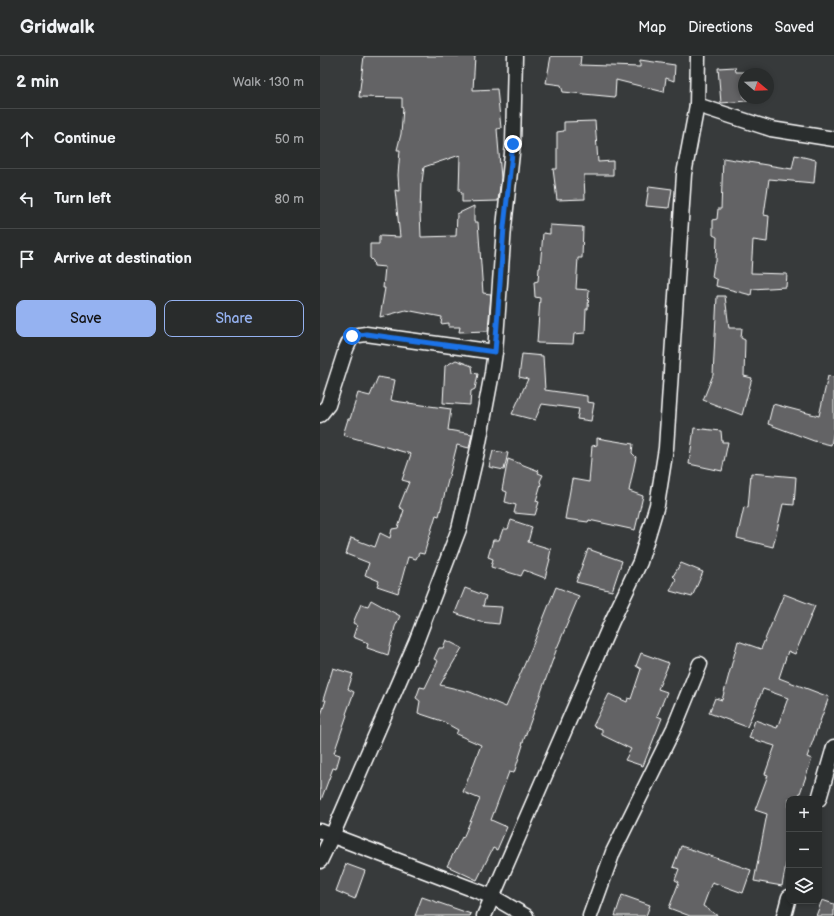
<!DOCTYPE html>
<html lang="en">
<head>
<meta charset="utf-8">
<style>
  body { margin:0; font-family:"Balsamiq Sans",sans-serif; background:#313434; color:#f1f3f6 }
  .controls { position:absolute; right:12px; bottom:12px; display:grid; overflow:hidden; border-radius:8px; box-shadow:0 2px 6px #0003 }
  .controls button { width:36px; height:36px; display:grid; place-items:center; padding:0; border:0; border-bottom:1px solid #454848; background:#292c2c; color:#f1f3f6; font:20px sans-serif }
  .compass { position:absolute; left:418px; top:12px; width:36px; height:36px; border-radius:50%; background:#292c2c; box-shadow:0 2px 6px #0003; rotate:109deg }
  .stop { position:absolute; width:12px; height:12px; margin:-9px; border:3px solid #1a73e8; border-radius:50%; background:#fff }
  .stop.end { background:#1a73e8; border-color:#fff; box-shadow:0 1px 4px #0008 }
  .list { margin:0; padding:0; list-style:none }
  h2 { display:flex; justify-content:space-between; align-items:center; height:52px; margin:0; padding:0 16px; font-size:17px }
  h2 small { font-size:13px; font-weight:400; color:#a5a7a9 }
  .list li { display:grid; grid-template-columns:26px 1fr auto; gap:12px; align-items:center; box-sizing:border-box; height:60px; padding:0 16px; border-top:1px solid #454848 }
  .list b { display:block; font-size:15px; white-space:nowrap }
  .list em { font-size:13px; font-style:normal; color:#a5a7a9 }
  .actions { display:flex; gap:8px; padding:12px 16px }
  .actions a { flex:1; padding:9px 0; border:1px solid #95b2f1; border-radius:8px; text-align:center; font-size:14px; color:#95b2f1 }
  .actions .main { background:#95b2f1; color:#111 }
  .icon { flex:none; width:22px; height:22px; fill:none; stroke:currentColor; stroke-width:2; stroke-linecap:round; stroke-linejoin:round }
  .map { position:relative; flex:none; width:514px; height:860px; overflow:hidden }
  header { display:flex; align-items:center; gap:24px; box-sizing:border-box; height:56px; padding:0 20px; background:#292c2c; border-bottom:1px solid #454848 }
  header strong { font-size:19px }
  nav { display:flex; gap:22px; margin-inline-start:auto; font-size:14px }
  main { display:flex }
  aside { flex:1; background:#292c2c }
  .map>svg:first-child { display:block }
  .building { fill:#636465; stroke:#fff }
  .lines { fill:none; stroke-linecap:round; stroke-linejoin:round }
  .street-casing { stroke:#fff; stroke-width:17 }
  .street { stroke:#2a2d2e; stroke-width:14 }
  .route { stroke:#1a73e8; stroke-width:5 }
</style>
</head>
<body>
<header>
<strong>Gridwalk</strong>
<nav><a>Map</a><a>Directions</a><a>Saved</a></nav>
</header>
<main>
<aside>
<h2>2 min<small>Walk · 130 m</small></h2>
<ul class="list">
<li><svg class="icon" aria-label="ahead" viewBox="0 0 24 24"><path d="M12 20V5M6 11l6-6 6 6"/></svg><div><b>Continue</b></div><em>50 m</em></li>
<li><svg class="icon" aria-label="left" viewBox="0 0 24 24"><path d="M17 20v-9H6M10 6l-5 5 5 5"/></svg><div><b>Turn left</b></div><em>80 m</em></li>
<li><svg class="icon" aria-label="arrive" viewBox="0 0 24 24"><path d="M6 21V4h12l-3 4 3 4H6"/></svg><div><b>Arrive at destination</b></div></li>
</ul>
<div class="actions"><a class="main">Save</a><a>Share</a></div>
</aside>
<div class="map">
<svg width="514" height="860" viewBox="0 0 514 860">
  <rect width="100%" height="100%" fill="#373a3b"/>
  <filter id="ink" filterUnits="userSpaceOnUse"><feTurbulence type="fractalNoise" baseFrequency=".025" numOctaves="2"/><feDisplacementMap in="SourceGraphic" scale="8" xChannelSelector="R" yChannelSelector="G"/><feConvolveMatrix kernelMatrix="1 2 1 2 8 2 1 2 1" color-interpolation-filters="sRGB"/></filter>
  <g filter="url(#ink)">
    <g class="building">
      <polygon points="44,0 155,0 153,34 177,33 181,72 177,73 181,122 178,145 142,146 142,137 139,135 140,99 104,111 102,126 101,127 100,156 101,181 136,180 137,158 154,150 154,166 158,166 163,237 171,238 168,275 139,276 140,271 129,271 129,267 121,268 122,261 86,254 60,261 65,232 63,232 65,211 54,210 53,205 50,202 50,188 59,188 59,180 80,181 75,134 79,135 78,119 80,94 77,94 81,78 83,52 82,52 82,42 39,41"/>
      <polygon points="231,0 261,0 260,9 320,11 320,4 355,9 354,25 346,22 344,36 296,24 295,41 243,36 241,29 226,27"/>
      <polygon points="415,11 416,16 425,16 425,18 424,18 424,42 427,42 427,45 401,47 398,12"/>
      <polygon points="275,65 278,106 293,105 293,119 264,119 265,143 237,144 233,113 237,113 237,76 244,75 244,66"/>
      <polygon points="475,99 496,104 494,127 449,123 444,159 449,160 447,186 433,184 431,217 467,218 466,231 432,233 431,239 396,230 397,224 392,221 394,207 396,206 397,181 393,179 393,164 397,163 398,153 401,153 403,102 472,113"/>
      <polygon points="329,130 352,133 349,152 326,150"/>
      <polygon points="230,169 263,171 262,202 258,202 256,233 269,234 268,253 266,253 265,277 254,278 253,288 217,287 220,242 215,241 214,226 218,225 219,212 220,212 223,177 230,178"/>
      <polygon points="397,240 405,240 409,272 422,272 421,282 425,284 424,320 432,322 422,359 383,344 393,319"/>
      <polygon points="202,298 223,300 225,334 267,340 267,346 274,347 271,365 257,363 259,353 222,348 215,364 192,358 208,323 199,321"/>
      <polygon points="136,304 152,310 153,317 158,318 155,333 151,335 150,349 123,347 125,310"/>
      <polygon points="508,320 514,321 514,374 511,389 494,385 448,368 453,348 499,360"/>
      <polygon points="58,321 75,324 71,344 74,345 131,353 128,374 152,378 149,392 137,389 119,460 116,459 104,498 99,497 96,503 88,501 78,537 57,530 59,525 45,519 49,507 26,498 31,482 55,491 60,477 70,482 72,473 78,472 84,454 79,451 89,426 82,424 91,398 23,379 28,363 30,363 38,337 50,340"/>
      <polygon points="374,372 401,375 402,386 408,386 402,415 369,408"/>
      <polygon points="277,382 313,388 312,397 316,401 309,435 323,440 315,474 269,464 268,466 245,463 252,423 269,426 272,390 277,389"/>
      <polygon points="173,395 188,397 184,414 169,411"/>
      <polygon points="188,403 219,415 218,417 223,419 220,425 221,428 216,445 219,446 215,459 194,457 196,449 185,446 187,436 182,434"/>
      <polygon points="431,417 476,421 474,449 463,448 453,491 417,482 424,451 428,452"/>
      <polygon points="191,464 212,471 208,486 231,493 229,503 230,503 225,522 204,514 201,520 171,511 173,503 168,501 173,484 179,484 183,473 188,473"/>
      <polygon points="268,493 302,505 292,535 256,526"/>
      <polygon points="361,507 383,516 372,541 350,535 356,523 353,520"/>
      <polygon points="236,531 259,540 237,592 202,689 203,689 194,717 189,716 171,764 187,771 177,794 173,792 157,824 127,810 142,781 143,782 160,743 143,736 161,689 136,678 138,674 122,665 98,657 100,645 96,642 100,631 105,632 118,605 114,603 119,592 123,592 126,584 142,592 120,629 150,636 186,651 212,591"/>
      <polygon points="145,532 166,540 163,550 182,551 179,568 160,566 135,557"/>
      <polygon points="464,538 495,550 475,598 468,595 459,622 509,641 487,701 492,703 478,743 469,743 469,792 462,830 434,825 447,758 435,754 448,719 445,718 455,690 429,682 435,664 457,672 468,642 443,633 427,671 389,657 395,642 402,644 418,585 441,593"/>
      <polygon points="51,544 80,560 75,571 68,599 47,592 48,587 33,581 37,569 33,567 41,548 48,550"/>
      <polygon points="321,597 349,607 338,633 347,636 337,660 342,662 323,710 305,704 311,693 282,679 282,673 273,670 289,638 307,646 308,642 311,643 321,613 316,610"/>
      <polygon points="13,612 33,618 28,633 34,636 26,658 27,659 14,697 20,699 16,713 13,712 1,744 0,744 0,662 6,644 3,644"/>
      <polygon points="361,790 431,814 423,837 392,826 383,850 398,860 370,860 349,852 359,826 355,824 359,813 353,811"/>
      <polygon points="26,808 45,815 35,843 16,835"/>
      <polygon points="302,839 330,849 326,860 295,860"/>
      <polygon points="102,841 151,858 150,860 95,860"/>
      <polygon points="502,844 514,848 514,860 496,860"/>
    </g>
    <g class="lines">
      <defs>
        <g id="street">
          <polyline points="377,49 451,73 514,83"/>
          <polyline points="0,359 8,349 26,293 32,280 46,278 175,296"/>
          <polyline points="499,743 514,691"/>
          <polyline points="0,775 173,841 206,860"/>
          <polyline points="0,805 12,780 96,586 139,473 158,392 172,317 175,296 184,171 193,88 195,0"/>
          <polyline points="164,860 292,565 320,506 337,449 346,392 364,118 377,49 378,0"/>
          <polyline points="270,860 293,796 354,672 380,608"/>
          <polyline points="464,860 469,841"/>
        </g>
      </defs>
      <use href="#street" class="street-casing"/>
      <use href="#street" class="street"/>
    </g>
  </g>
  <g class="lines" filter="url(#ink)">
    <polyline class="route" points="32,280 46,278 175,296 184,171 193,88"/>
  </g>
</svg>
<div class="controls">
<button>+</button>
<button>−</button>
<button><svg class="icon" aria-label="layers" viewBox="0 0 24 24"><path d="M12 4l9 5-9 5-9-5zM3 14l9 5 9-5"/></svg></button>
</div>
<svg class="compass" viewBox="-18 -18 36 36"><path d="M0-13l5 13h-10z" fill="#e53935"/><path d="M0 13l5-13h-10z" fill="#a5a7a9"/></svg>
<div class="stop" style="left:32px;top:280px"></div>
<div class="stop end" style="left:193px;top:88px"></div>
</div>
</main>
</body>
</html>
